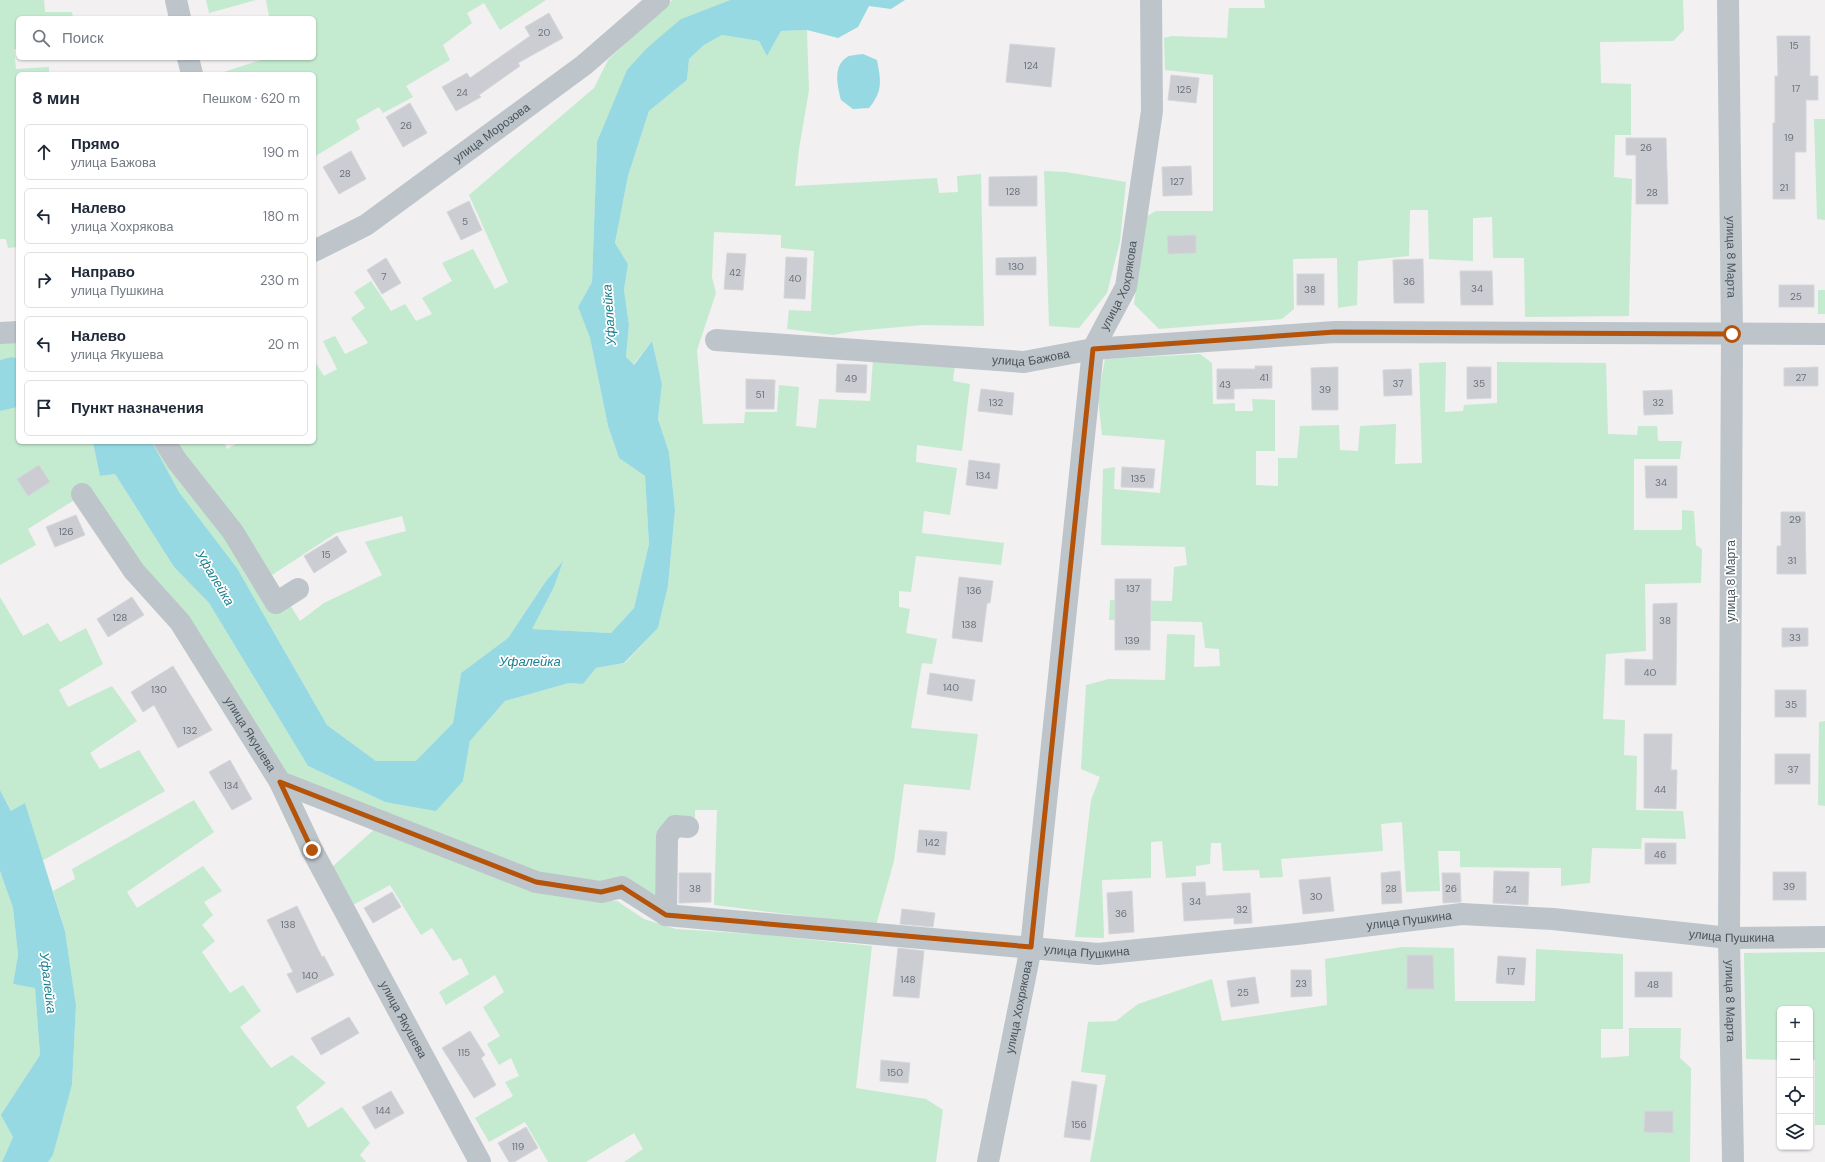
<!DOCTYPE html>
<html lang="ru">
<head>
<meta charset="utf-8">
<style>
  body { margin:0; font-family:"DM Sans",sans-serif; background:#f6f6f7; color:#1f2937 }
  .controls { position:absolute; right:12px; bottom:12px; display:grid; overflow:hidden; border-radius:6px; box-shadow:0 1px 3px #0004 }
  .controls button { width:36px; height:36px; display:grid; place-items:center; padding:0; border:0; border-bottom:1px solid #e0e1e3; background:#fff; color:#1f2937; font:20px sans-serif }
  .stop { position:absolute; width:12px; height:12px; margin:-9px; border:3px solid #b45309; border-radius:50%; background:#fff }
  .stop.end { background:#b45309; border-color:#fff; box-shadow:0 1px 4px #0008 }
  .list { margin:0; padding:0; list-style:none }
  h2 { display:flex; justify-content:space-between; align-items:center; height:52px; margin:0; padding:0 16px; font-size:17px }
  h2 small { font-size:13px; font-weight:400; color:#747a83 }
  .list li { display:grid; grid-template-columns:26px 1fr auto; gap:12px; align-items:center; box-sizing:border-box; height:56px; margin:0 8px 8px; padding:0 8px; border:1px solid #e0e1e3; border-radius:6px }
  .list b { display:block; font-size:15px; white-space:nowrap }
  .list p { margin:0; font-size:13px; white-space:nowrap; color:#747a83 }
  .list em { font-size:13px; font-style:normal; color:#747a83 }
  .icon { flex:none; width:22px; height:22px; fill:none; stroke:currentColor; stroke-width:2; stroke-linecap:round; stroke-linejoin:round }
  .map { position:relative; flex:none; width:1825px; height:1162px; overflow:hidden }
  .search { position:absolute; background:#fff; box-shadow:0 1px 3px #0004; left:16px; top:16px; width:300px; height:44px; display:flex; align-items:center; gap:10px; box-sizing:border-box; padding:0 14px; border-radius:6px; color:#747a83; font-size:15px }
  .panel { position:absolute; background:#fff; box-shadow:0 1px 3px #0004; left:16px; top:72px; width:300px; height:372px; border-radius:6px }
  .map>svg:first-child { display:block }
  .green { fill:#c4eacf; fill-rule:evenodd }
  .water { fill:#96d9e2 }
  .building { fill:#cbcdd2; stroke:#d4d7da }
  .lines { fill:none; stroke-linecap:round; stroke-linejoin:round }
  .minor { stroke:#bdc5cb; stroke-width:22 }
  .route { stroke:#b45309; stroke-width:5 }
  .labels { text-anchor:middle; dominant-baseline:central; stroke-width:3.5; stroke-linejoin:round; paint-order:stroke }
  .number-label { font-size:10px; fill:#6a7279 }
  .street-label { font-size:12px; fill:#4a545b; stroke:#fff }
  .water-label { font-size:13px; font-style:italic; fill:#1c808d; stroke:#fff }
</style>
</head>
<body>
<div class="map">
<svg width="1825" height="1162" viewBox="0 0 1825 1162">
  <rect width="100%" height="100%" fill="#f2f0f0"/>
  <g class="green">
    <polygon points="0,0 44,0 45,12 72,12 73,18 18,18 18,49 14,49 16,69 49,67 49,74 18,74 18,247 8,248 6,239 0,239"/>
    <polygon points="206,0 256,0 209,13"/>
    <polygon points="266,0 546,0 500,30 484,3 467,13 472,23 443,45 450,60 406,86 413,97 383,113 379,107 356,120 360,129 314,157 314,74 225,74 224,72 267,58 314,58 314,18 265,18 269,16"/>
    <path d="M672 0H730L681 19 597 142 592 282 578 307 590 338 608 426 619 458 645 476 649 544 634 608 611 633 531 629 554 587 562 562 546 581 508 638 461 673 453 723 416 762 376 761 327 725 237 568 179 492 152 442H224L227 449 239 442H314V360L324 376 337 369 323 341 335 336 345 354 368 343 351 318 365 308 354 292 371 281 391 311 405 304 416 321 432 314 422 298 452 281 442 263 473 249 495 289 508 282 469 195 594 88 608 60ZM402 516 406 531 365 542 382 575 324 603 300 621 272 575 336 533Z"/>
    <polygon points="1264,0 1683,0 1684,30 1673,41 1600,42 1601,83 1631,84 1631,135 1615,135 1614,177 1632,179 1629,316 1525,317 1524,258 1493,258 1492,217 1473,218 1473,261 1429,259 1428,210 1410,210 1409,256 1358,261 1357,305 1338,308 1337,258 1293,259 1294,309 1282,319 1159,329 1134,304 1147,216 1156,211 1213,211 1213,75 1165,70 1164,38 1172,36 1227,38 1229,8 1265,8"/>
    <polygon points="807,30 809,90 799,149 795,186 937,178 939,193 958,192 957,176 981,174 984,326 922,325 855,331 833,335 787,329 789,310 811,311 814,251 781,248 781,235 714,232 712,277 716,293 697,350 703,424 744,423 745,412 777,412 779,385 799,387 796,426 816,428 819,399 870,401 873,360 955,364 953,381 970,384 962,451 917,445 916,462 957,468 950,515 924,511 922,533 1004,543 1001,565 916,556 911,592 899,591 899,607 910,609 906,633 937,639 932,664 922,663 911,728 978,734 970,790 904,784 894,861 876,925 714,905 717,810 695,810 695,834 676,835 674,904 600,885 534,873 286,775 142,566 92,489 28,529 36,545 0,565 0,411 18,407 18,442 93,443 100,476 115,474 174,567 209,603 308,766 385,802 463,781 470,741 505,701 569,683 583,684 596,668 625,663 658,628 668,586 675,510 669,452 658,419 662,384 652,341 633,365 626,357 629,325 624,290 628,264 615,243 628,176 649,111 687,80 689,59 704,45 722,35 759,41 767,56 781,31"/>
    <polygon points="1825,76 1825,220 1817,219 1814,119 1825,119"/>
    <polygon points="1044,171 1066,172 1126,182 1120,241 1107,293 1079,328 1049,326"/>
    <rect x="1818" y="290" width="7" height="24"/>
    <polygon points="18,341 18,358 11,357 0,360 0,342"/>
    <polygon points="1200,354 1212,363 1213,404 1235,403 1235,411 1253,411 1252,399 1275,400 1275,451 1256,451 1256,485 1278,486 1278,458 1297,458 1300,426 1339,425 1340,450 1358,451 1360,426 1396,424 1395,464 1422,463 1419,363 1446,362 1445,412 1463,411 1464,405 1497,403 1497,362 1606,363 1608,434 1637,435 1638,426 1657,426 1658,441 1682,441 1680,459 1634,459 1634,530 1682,530 1682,510 1694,511 1696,545 1702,549 1701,583 1645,584 1646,651 1606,654 1603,719 1625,720 1624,755 1637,756 1636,810 1683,811 1686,839 1642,838 1641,849 1592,848 1590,883 1561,886 1561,868 1460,867 1460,851 1438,851 1440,891 1406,892 1402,822 1381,824 1383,851 1281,859 1283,877 1260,878 1259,870 1223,871 1221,843 1211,843 1210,864 1196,866 1196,876 1166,878 1162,841 1151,842 1151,878 1102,880 1104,938 1075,937 1091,800 1100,777 1081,769 1086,685 1109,679 1165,680 1167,634 1195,635 1194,667 1220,666 1219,649 1205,648 1202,622 1109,620 1110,600 1172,601 1174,567 1187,565 1185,547 1101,545 1103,469 1115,467 1114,489 1160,493 1165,440 1102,435 1098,397 1105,359"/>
    <polygon points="0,597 23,636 48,623 60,642 86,628 103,664 59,690 68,707 112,686 137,721 90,753 100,769 139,750 165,791 42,861 25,803 12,812 0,790"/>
    <polygon points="1825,721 1825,806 1818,805 1819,722"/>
    <polygon points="194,800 214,832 127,892 137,908 203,866 222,891 204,902 213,915 202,925 215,941 202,952 230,993 243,985 261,1011 240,1027 271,1068 292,1055 326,1083 296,1107 308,1128 342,1107 370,1143 360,1155 366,1162 48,1162 53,1155 72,1085 76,1005 65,931 53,891 75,879 72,869"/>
    <polygon points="377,827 593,901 617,901 644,919 676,929 767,935 872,946 856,1088 926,1099 943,1110 936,1162 624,1162 643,1149 634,1133 586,1162 548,1162 525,1122 489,1142 475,1118 513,1096 505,1082 519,1076 511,1058 499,1065 487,1044 500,1036 483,1007 504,992 495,975 446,1005 439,992 469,974 461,958 453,961 432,928 421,935 390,885 353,905 332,867"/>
    <polygon points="0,871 13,908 18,955 13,984 35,987 40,1055 2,1115 13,1137 2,1162 0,1162"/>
    <polygon points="1402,947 1454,948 1455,1001 1535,1001 1536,949 1623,954 1623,1029 1601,1029 1601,1058 1629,1056 1629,1028 1681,1028 1680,1058 1691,1068 1690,1162 1090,1162 1106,1075 1081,1072 1088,1022 1116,1021 1138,1004 1212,979 1222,1021 1327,1005 1325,959"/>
    <polygon points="1825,952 1825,1125 1815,1125 1815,1060 1810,1060 1810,1009 1780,1009 1780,1060 1746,1059 1744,953"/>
  </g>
  <g class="water">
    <polygon points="730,0 905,0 891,9 869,6 858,27 838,38 807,30 781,31 767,56 759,41 722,35 704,45 689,59 687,80 649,111 628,176 615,243 628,264 624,290 629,325 626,357 634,365 652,341 662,384 658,419 669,452 675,510 668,586 658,628 624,663 596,668 583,684 569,683 505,701 470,741 463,781 436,811 385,802 308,766 209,603 174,567 115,474 100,476 93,443 91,442 152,442 179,492 237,568 327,725 376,761 416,761 453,723 461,673 508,638 546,581 563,561 554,587 532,629 611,633 634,608 649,544 645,476 619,458 608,426 590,338 578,307 592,282 597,142 627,70 647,48 681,19"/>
    <path d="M863 54 877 60C881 81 883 91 869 108L853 109 841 100C838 87 832 67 847 57 850 55 858 55 863 54Z"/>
    <polygon points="11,357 18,358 18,407 0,411 0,360"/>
    <polygon points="0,790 11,811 25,803 65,931 76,1005 72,1085 53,1155 48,1162 2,1162 13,1137 1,1115 40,1055 35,988 13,984 18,955 13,908 0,871"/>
  </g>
  <g class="building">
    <polygon points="549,13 563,38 518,63 520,66 479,95 481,97 456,111 442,87 467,73 470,78 530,36 525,27"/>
    <polygon points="1777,36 1810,36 1810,76 1818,76 1818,100 1806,100 1806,152 1795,152 1795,199 1773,199 1773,123 1775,123 1775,76 1778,76"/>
    <polygon points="1010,44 1055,48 1051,87 1006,82"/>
    <polygon points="1171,75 1199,78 1196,103 1168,100"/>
    <polygon points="410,103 427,133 403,147 386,117"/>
    <polygon points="1626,138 1666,138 1668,204 1636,204 1636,155 1626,155"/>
    <polygon points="351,151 366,179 339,194 323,167"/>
    <polygon points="1191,166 1192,195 1163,196 1162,167"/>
    <polygon points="1037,176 1037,206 989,206 989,177"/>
    <polygon points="469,201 482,230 461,240 447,212"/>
    <polygon points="1196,235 1196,253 1168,254 1167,236"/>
    <polygon points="727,253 746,254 743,290 724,289"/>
    <polygon points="786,257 807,258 805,299 784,298"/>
    <polygon points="1036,257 1036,275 996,275 996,258"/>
    <polygon points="386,258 401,283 382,294 367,270"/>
    <polygon points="1423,259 1424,303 1394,303 1393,260"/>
    <polygon points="1460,271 1492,271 1493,305 1461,305"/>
    <rect x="1297" y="274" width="27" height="31"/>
    <rect x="1779" y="285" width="35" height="22"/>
    <polygon points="837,364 867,365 866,393 836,392"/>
    <polygon points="1255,366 1272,366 1272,388 1234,389 1234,399 1217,399 1217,369 1255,369"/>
    <polygon points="1338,367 1338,410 1312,410 1311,368"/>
    <polygon points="1467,367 1491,367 1491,398 1467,399"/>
    <polygon points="1818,367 1818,386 1784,386 1784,368"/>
    <polygon points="1411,369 1412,395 1384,396 1383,370"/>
    <polygon points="746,379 775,380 774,409 746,409"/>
    <polygon points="981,389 1014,393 1012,415 978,411"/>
    <polygon points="1672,390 1673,414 1644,415 1643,391"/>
    <polygon points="969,460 1000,464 997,489 966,485"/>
    <polygon points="39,465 50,482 28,496 17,479"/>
    <polygon points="1645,466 1677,466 1677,498 1646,498"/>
    <polygon points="1122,467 1155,469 1153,488 1121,487"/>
    <polygon points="1781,512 1805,512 1806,574 1777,574 1777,546 1781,546"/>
    <polygon points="76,515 85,535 55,547 46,527"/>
    <polygon points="337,536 347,552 314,573 304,556"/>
    <polygon points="959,577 993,581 990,603 987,603 982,642 952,638"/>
    <polygon points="1115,579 1151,579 1150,650 1115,650"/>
    <polygon points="132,597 144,615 108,637 97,619"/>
    <polygon points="1677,603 1676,685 1625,685 1625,659 1653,660 1653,604"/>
    <polygon points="1782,628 1808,628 1808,646 1782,647"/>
    <polygon points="173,666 212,730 178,748 154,705 143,712 131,692"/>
    <polygon points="930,673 975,680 972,701 927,694"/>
    <rect x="1775" y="690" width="31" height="27"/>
    <polygon points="1644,734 1672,734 1671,770 1677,770 1676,809 1644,808"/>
    <rect x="1775" y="754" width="35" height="30"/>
    <polygon points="230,760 252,799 232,810 209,772"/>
    <polygon points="919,830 947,832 945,855 917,852"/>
    <rect x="1645" y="843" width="31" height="21"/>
    <polygon points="1400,871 1402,903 1382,904 1381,873"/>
    <polygon points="1494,871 1529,872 1528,905 1493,903"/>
    <rect x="1773" y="872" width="33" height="28"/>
    <polygon points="679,873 711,873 711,902 679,903"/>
    <polygon points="1442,873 1460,873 1461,902 1443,903"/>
    <polygon points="1330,877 1334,911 1303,914 1299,880"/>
    <polygon points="1205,882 1206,896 1250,893 1252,923 1234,924 1234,918 1184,921 1182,883"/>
    <polygon points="1132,891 1134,932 1109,934 1107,893"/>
    <polygon points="392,892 401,907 373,923 364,908"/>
    <polygon points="297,906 322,957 324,956 334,975 297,993 287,974 293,972 267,920"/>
    <polygon points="902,909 935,913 933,927 900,924"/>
    <polygon points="898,948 924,951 919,998 893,996"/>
    <polygon points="1407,955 1433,955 1434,989 1407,989"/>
    <polygon points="1498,956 1526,958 1524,985 1496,983"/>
    <polygon points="1291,970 1311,970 1312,996 1291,997"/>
    <rect x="1635" y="972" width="37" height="25"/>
    <polygon points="1255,977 1259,1003 1231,1007 1227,981"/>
    <polygon points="349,1017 359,1033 321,1055 311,1038"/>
    <polygon points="470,1031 485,1055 481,1058 496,1085 474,1098 442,1048"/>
    <polygon points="881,1060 910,1063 908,1083 880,1081"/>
    <polygon points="1072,1081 1097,1085 1090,1140 1064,1137"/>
    <polygon points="391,1091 404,1113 375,1129 362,1107"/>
    <polygon points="1645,1111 1673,1111 1673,1133 1644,1132"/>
    <polygon points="526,1127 538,1148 514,1162 509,1162 498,1143"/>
  </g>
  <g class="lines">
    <g class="minor">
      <polyline points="176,0 180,18"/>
      <path id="s1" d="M1728 0 1732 334 1729 938 1733 1162"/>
      <polyline points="188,58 192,74"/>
      <path id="s2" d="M314 251 366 225 584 65 659 0"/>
      <polyline points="0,333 18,332"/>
      <path id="s3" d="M716 340 1024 362 1093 349 1335 332 1825 334"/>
      <polyline points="165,442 177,461 233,532 276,603 298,589"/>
      <path id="s4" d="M82 494 134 571 180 622 280 782 312 850 480 1162"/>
      <path id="s5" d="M280 782 536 882 601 892 622 887 666 915 1098 954 1297 934 1462 914 1553 919 1729 938 1825 937"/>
      <polyline points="666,915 667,836 675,826 688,827"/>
      <path id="s6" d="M988 1162 1031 947 1093 349 1126 287 1152 111 1151 0"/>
    </g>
  </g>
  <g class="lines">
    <polyline class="route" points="312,850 280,782 536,882 601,892 622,887 666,915 1031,947 1093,349 1335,332 1732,334"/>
  </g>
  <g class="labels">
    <g class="number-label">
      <text x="544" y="32">20</text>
      <text x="1794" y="45">15</text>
      <text x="1031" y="65">124</text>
      <text x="1796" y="88">17</text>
      <text x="1184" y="89">125</text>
      <text x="462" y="92">24</text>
      <text x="406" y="125">26</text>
      <text x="1789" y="137">19</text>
      <text x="1646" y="147">26</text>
      <text x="345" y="173">28</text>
      <text x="1177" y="181">127</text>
      <text x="1784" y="187">21</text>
      <text x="1013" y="191">128</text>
      <text x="1652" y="192">28</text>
      <text x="465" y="221">5</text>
      <text x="1016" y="266">130</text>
      <text x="735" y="272">42</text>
      <text x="384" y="276">7</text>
      <text x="795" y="278">40</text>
      <text x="1409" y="281">36</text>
      <text x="1477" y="288">34</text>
      <text x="1310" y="289">38</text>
      <text x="1796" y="296">25</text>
      <text x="1264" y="377">41</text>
      <text x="1801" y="377">27</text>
      <text x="851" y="378">49</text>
      <text x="1398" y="383">37</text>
      <text x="1479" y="383">35</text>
      <text x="1225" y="384">43</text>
      <text x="1325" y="389">39</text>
      <text x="760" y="394">51</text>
      <text x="996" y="402">132</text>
      <text x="1658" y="402">32</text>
      <text x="983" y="475">134</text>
      <text x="1138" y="478">135</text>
      <text x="1661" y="482">34</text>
      <text x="1795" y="519">29</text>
      <text x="66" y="531">126</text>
      <text x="326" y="554">15</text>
      <text x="1792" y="560">31</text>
      <text x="1133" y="588">137</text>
      <text x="974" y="590">136</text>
      <text x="120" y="617">128</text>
      <text x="1665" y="620">38</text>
      <text x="969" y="624">138</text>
      <text x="1795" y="637">33</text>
      <text x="1132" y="640">139</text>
      <text x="1650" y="672">40</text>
      <text x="951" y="687">140</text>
      <text x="159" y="689">130</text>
      <text x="1791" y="704">35</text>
      <text x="190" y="730">132</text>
      <text x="1793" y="769">37</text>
      <text x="231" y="785">134</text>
      <text x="1660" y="789">44</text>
      <text x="932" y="842">142</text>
      <text x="1660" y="854">46</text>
      <text x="1789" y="886">39</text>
      <text x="695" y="888">38</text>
      <text x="1391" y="888">28</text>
      <text x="1451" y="888">26</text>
      <text x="1511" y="889">24</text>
      <text x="1316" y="896">30</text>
      <text x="1195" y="901">34</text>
      <text x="1242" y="909">32</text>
      <text x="1121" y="913">36</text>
      <text x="288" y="924">138</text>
      <text x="1511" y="971">17</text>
      <text x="310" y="975">140</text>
      <text x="908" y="979">148</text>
      <text x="1301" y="983">23</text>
      <text x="1653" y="984">48</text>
      <text x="1243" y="992">25</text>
      <text x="464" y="1052">115</text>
      <text x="895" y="1072">150</text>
      <text x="383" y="1110">144</text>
      <text x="1079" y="1124">156</text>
      <text x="518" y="1146">119</text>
    </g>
    <g class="street-label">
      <text stroke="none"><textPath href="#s2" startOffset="214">улица Морозова</textPath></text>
      <text stroke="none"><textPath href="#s1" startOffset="257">улица 8 Марта</textPath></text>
      <text stroke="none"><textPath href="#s6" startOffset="890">улица Хохрякова</textPath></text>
      <text stroke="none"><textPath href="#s3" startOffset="316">улица Бажова</textPath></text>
      <text transform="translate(1731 581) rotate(-90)">улица 8 Марта</text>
      <text stroke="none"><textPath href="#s4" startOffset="294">улица Якушева</textPath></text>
      <text stroke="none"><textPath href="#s5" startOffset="1161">улица Пушкина</textPath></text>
      <text stroke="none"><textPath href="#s5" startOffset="1485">улица Пушкина</textPath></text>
      <text stroke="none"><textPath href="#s5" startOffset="837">улица Пушкина</textPath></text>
      <text stroke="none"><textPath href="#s1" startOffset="1001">улица 8 Марта</textPath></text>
      <text stroke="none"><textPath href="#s6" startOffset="158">улица Хохрякова</textPath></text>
      <text stroke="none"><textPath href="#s4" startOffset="618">улица Якушева</textPath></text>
    </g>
    <g class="water-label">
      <text transform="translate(609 315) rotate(-94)">Уфалейка</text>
      <text transform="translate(215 578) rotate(59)">Уфалейка</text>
      <text x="530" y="661">Уфалейка</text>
      <text transform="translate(48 983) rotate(83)">Уфалейка</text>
    </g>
  </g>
</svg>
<div class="controls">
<button>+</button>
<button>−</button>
<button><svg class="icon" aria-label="locate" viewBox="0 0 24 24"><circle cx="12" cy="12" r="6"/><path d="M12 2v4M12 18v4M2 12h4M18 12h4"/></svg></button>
<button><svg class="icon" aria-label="layers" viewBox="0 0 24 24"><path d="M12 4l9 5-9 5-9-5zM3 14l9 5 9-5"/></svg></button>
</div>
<div class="stop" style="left:1732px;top:334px"></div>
<div class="stop end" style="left:312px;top:850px"></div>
<div class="search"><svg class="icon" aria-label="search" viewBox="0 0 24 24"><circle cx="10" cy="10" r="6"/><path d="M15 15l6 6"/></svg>Поиск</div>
<section class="panel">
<h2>8 мин<small>Пешком · 620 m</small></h2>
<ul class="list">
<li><svg class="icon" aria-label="ahead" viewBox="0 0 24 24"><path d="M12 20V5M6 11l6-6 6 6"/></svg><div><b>Прямо</b><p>улица Бажова</p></div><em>190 m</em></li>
<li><svg class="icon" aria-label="left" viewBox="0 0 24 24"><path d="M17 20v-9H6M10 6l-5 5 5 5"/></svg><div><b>Налево</b><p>улица Хохрякова</p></div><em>180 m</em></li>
<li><svg class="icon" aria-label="right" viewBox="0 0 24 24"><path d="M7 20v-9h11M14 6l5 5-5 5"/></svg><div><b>Направо</b><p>улица Пушкина</p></div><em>230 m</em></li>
<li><svg class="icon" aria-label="left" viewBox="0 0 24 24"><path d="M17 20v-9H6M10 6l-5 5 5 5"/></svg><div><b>Налево</b><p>улица Якушева</p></div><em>20 m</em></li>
<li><svg class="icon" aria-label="arrive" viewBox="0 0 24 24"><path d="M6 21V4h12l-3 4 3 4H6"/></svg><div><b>Пункт назначения</b></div></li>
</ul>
</section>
</div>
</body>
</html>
